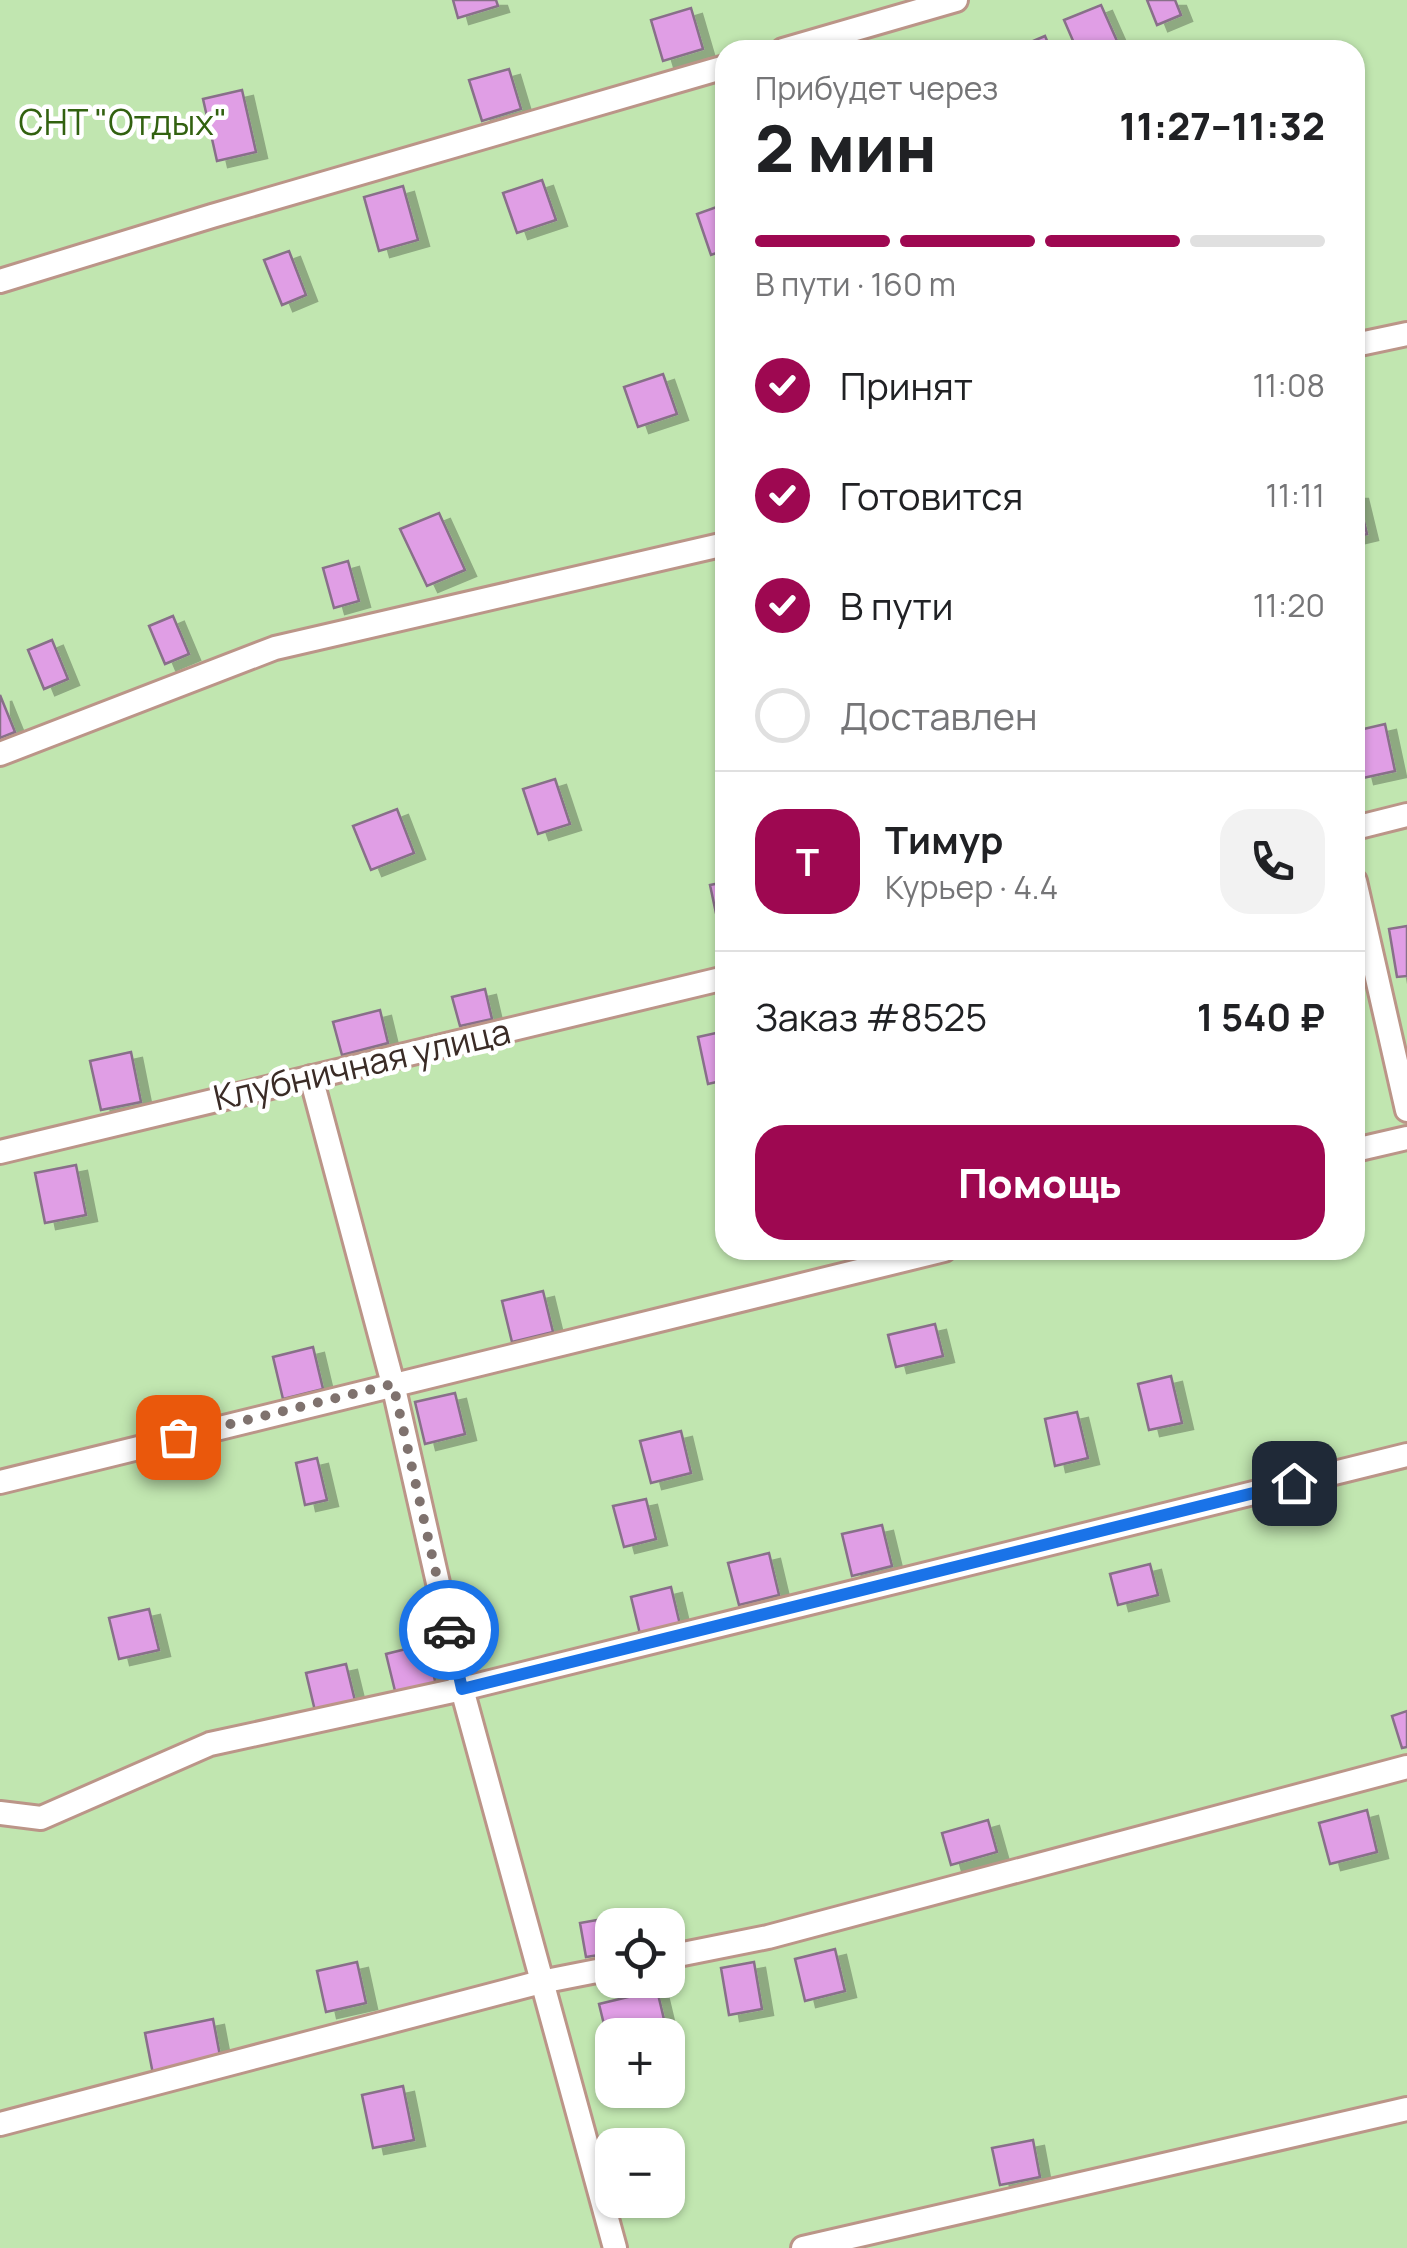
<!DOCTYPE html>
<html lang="ru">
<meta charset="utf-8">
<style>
body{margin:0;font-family:Manrope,sans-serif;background:#f2f2f2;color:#202124;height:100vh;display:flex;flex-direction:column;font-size:38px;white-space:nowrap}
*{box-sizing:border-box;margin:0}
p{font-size:32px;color:#757577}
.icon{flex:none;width:55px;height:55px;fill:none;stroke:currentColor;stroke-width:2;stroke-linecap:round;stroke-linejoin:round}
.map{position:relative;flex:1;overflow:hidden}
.sheet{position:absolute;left:715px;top:40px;width:650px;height:1220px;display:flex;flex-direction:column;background:#fff;border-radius:30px;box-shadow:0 2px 8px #0004}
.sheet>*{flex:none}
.controls{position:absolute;left:595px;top:1908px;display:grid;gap:20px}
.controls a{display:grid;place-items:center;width:90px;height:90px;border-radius:20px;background:#fff;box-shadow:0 2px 8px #0004;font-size:50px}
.pin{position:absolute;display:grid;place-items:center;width:85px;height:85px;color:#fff;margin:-42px;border-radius:20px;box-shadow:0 5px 15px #0006}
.courier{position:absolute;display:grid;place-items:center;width:100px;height:100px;margin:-50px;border:8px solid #1a73e8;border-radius:50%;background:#fff;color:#222;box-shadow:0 2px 12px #0007}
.head em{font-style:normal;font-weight:800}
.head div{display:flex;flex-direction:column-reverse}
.head{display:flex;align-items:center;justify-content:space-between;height:170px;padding:0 40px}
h1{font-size:65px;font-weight:800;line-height:75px}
.bar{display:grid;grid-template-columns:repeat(4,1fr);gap:15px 10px;align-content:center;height:120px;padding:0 40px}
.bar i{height:12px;border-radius:8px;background:#e0e0e0}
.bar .active{background:#9e0851}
.bar p{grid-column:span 4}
.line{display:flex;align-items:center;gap:25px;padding:0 40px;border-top:2px solid #e0e0e0}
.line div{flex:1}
.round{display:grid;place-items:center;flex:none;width:105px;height:105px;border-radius:30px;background:#f2f2f2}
ol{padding:0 40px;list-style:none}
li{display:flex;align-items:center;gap:30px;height:110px}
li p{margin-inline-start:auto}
li .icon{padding:10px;border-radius:50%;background:#9e0851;color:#fff;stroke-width:4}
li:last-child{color:#757577}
li i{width:55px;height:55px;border:5px solid #e0e0e0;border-radius:50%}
.cta{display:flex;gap:20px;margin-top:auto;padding:20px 40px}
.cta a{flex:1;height:115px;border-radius:30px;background:#9e0851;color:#fff;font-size:40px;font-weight:800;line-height:115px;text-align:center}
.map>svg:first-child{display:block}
.green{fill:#c1e6b0;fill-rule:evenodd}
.building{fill:#e09ee5;stroke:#886f89;stroke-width:2.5;filter:url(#shadow)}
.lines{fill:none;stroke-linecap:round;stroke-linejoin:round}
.lane-casing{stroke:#bb9588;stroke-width:28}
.lane{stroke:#fff;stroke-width:22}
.done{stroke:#7f726e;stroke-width:10;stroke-dasharray:0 18}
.route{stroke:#1a73e8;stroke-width:12}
.labels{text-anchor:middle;stroke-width:9;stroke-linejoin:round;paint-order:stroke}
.park-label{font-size:35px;fill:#326110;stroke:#fff}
.street-label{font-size:35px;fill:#3a2b26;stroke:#fff}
</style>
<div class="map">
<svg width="1407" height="2248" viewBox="0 0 1407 2248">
<defs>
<filter id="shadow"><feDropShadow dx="11" dy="6" stdDeviation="0" flood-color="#0004"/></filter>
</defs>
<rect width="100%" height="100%" fill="#fff6f3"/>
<path class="green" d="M0 0H1407V2248H0ZM725 50H1355V1250H725ZM612 1925H668V1980H612ZM612 2035H668V2090H612ZM612 2145H668V2200H612Z"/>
<g class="building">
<polygon points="453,0 496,0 498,6 458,18"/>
<polygon points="1147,0 1175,0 1181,15 1157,25"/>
<polygon points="1101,5 1121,50 1077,50 1064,20"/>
<polygon points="691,8 703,49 663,61 651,20"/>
<polygon points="1045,36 1051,50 1012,50"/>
<polygon points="509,69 521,109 482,121 469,80"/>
<polygon points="242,90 256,152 217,161 203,99"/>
<polygon points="542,180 556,220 517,233 503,193"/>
<polygon points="403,186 418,240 379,251 364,197"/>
<polygon points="725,204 725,250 711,255 697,214"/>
<polygon points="289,251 306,295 282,305 264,260"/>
<polygon points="663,374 677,414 638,427 624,387"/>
<polygon points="1355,493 1357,493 1367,534 1355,537"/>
<polygon points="439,513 465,570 427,586 400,529"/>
<polygon points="348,561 359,601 334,608 323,568"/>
<polygon points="173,616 189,654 165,664 149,626"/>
<polygon points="52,640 68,679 44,689 28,650"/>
<polygon points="0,695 15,732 0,738"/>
<polygon points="1385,724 1395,771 1363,778 1355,745 1355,731"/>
<polygon points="555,779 570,824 538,834 523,789"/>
<polygon points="397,809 414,853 371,870 353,826"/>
<polygon points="725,882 725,930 720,932 710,885"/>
<polygon points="1407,926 1407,976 1397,977 1389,929"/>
<polygon points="485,989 492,1019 460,1026 452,997"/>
<polygon points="380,1010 388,1043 342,1055 333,1022"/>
<polygon points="725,1031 725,1080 708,1084 698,1037"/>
<polygon points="131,1052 141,1102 101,1110 90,1061"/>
<polygon points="76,1165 86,1215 45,1223 35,1173"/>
<polygon points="543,1291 553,1332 512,1342 502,1301"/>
<polygon points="935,1324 943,1356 896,1367 888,1335"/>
<polygon points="313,1347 323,1389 283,1399 273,1357"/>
<polygon points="1171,1376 1182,1423 1149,1430 1138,1384"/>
<polygon points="455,1393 465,1434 425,1444 415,1402"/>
<polygon points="1077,1412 1088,1458 1055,1466 1045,1419"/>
<polygon points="681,1431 691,1473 651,1483 640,1441"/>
<polygon points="317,1458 327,1500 305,1505 296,1463"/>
<polygon points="646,1499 656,1539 624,1547 613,1506"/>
<polygon points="882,1525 892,1566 852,1576 842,1534"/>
<polygon points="769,1553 779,1595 739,1605 728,1563"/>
<polygon points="1150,1564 1158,1595 1118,1605 1110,1574"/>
<polygon points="671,1587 681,1629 641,1638 631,1597"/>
<polygon points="149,1609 159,1650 119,1659 109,1618"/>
<polygon points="426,1644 436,1685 396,1695 386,1654"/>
<polygon points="346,1664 356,1705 316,1715 306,1673"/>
<polygon points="1407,1711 1407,1747 1402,1748 1392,1716"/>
<polygon points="1367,1810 1377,1852 1330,1864 1319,1823"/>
<polygon points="988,1820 997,1852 951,1865 942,1833"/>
<polygon points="614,1917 612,1953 586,1957 580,1923"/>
<polygon points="835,1949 845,1991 805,2001 795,1959"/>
<polygon points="357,1962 366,2003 326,2012 317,1971"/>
<polygon points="754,1962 762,2009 729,2015 721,1968"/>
<polygon points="657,1990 667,2032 653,2035 612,2035 612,2044 609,2045 599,2004"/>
<polygon points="213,2019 221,2061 153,2074 145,2033"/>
<polygon points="403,2086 414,2140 373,2148 362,2095"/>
<polygon points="1033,2140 1040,2177 1000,2185 992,2148"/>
</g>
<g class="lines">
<defs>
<g id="lane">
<polyline points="783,50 956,0"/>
<polyline points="0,281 212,216 725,67"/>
<polyline points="1355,345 1407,334"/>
<polyline points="0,754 275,648 725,544"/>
<polyline points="1355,828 1407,815"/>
<polyline points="1355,881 1407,1110"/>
<polyline points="311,1077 393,1384 462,1689 615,2248"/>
<polyline points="1355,1150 1407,1138"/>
<polyline points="0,1152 725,978"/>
<polyline points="0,1482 944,1250"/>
<polyline points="0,1813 41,1818 210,1744 462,1689 1407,1455"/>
<polyline points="668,1957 768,1937 1407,1767"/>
<polyline points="0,2124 541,1982 612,1968"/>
<polyline points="803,2248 1407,2109"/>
</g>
</defs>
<use href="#lane" class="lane-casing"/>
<use href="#lane" class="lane"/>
</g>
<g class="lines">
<polyline class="done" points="178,1437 393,1384 449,1630"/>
<polyline class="route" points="449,1630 462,1689 1294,1483"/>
</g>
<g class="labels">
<g class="park-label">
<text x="123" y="135">СНТ "Отдых"</text>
</g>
<g class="street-label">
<text transform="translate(362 1065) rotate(-13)" y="12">Клубничная улица</text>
</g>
</g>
</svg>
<div class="controls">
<a><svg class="icon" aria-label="locate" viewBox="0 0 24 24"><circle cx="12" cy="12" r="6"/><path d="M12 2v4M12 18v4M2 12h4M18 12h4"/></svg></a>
<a>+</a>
<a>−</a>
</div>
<div class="pin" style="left:178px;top:1437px;background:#ea580c"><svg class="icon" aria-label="bag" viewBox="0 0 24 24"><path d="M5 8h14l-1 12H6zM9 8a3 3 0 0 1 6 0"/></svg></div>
<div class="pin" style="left:1294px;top:1483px;background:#1f2937"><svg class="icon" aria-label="home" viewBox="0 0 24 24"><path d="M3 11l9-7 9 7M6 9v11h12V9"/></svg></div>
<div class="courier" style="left:449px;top:1630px"><svg class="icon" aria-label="car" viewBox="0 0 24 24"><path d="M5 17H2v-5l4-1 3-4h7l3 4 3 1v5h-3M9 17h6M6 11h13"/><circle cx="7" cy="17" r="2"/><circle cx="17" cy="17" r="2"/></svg></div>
<section class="sheet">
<div class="head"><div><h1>2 мин</h1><p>Прибудет через</p></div><em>11:27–11:32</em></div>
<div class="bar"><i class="active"></i><i class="active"></i><i class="active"></i><i></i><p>В пути · 160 m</p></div>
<ol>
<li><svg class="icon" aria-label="check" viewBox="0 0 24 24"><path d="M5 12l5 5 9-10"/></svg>Принят<p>11:08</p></li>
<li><svg class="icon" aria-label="check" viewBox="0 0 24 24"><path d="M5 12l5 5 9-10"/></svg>Готовится<p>11:11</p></li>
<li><svg class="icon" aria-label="check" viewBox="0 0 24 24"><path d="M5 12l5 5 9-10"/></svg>В пути<p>11:20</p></li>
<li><i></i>Доставлен</li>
</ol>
<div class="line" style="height:180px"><b class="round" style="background:#9e0851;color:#fff">Т</b><div><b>Тимур</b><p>Курьер · 4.4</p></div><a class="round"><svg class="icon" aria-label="phone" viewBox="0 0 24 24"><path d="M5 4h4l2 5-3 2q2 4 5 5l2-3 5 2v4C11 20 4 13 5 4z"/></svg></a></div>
<div class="line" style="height:130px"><div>Заказ #8525</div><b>1 540 ₽</b></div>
<div class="cta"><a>Помощь</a></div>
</section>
</div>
